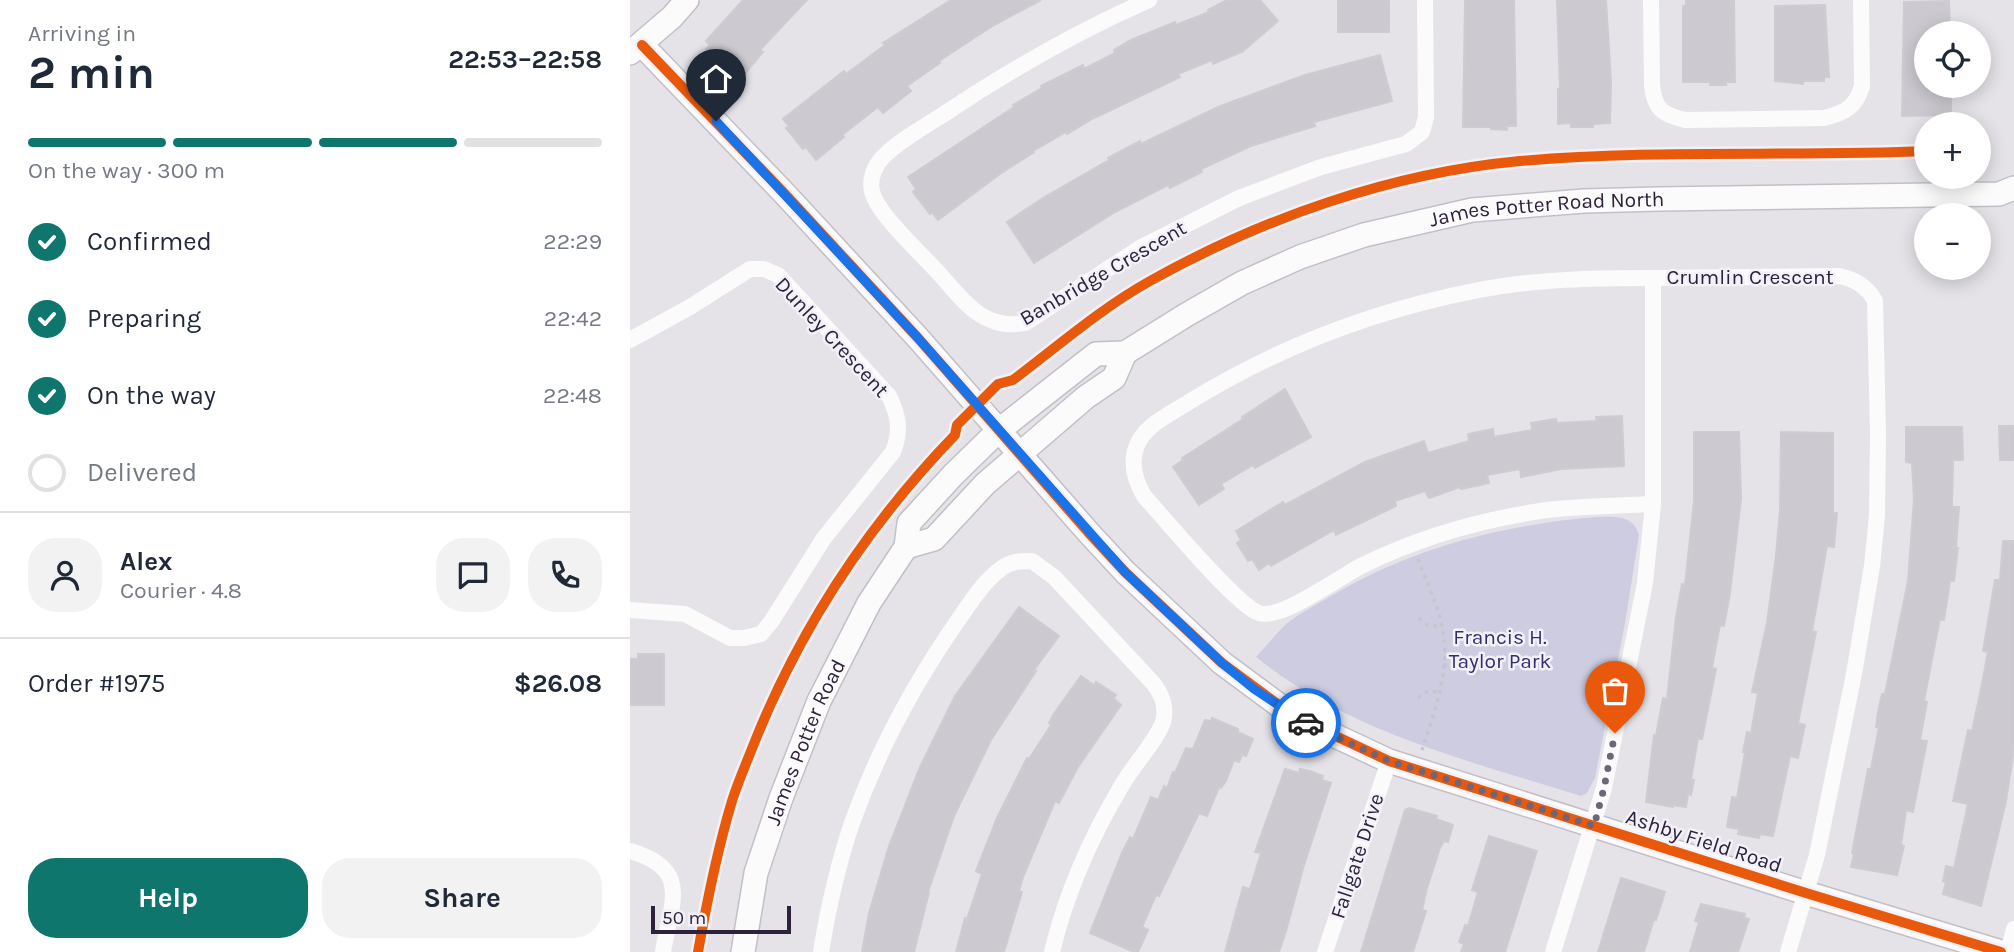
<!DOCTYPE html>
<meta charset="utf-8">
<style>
body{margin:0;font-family:Karla,sans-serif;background:#f2f2f3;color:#1f2937;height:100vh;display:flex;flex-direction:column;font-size:26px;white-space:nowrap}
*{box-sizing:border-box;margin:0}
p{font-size:23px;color:#747a83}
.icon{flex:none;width:38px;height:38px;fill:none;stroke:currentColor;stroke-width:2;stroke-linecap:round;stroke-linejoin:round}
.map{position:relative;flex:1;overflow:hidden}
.panel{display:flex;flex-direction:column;background:#fff;width:630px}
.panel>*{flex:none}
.buttons{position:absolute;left:1284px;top:21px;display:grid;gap:14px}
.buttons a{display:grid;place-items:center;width:77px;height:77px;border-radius:50%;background:#fff;box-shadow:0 4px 18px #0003;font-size:35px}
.scale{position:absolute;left:21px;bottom:18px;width:140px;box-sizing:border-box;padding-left:7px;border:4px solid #2e213b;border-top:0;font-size:19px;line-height:24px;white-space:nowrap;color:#2e213b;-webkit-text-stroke:5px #f2f1f8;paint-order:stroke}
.pin{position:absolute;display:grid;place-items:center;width:60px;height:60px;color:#fff;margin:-72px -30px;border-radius:50% 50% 50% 0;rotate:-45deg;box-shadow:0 0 7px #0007}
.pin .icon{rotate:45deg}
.courier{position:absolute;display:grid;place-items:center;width:70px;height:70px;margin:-35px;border:5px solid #1a73e8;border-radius:50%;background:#fff;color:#222;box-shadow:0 2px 9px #0007}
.summary em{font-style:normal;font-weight:700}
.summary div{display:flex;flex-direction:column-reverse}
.summary{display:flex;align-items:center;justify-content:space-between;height:119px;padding:0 28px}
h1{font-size:46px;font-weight:700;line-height:52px}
.bar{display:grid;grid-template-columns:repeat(4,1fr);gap:10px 7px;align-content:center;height:84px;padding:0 28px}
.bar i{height:9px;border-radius:5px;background:#e0e1e3}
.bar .selected{background:#0f766e}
.bar p{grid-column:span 4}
.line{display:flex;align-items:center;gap:18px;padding:0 28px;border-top:2px solid #e0e1e3}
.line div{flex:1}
.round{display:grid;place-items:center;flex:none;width:74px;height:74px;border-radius:28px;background:#f2f2f3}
ol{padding:0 28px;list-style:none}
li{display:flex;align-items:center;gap:21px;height:77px}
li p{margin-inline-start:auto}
li .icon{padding:7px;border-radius:50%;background:#0f766e;color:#fff;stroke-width:4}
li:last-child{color:#747a83}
li i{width:38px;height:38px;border:4px solid #e0e1e3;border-radius:50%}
.button{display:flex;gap:14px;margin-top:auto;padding:14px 28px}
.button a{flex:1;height:80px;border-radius:28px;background:#0f766e;color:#fff;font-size:28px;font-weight:700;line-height:80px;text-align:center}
.button a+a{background:#f2f2f3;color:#1f2937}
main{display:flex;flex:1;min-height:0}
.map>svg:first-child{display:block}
.green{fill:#cdcce1}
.building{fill:#cccad0;stroke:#ceccd1;stroke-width:2}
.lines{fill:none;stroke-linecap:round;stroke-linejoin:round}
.secondary-casing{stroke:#c3bfc8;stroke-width:26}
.path{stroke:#c7c4cc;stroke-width:3.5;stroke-dasharray:3.5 5;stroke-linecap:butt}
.street{stroke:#fbfbfc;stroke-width:16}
.secondary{stroke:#fbfbfc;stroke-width:23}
.cycleway-casing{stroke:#f2f1f8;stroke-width:15}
.cycleway{stroke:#e8590c;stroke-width:10}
.done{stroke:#6e6578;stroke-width:7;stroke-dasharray:0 12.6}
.route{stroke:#1a73e8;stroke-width:9}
.labels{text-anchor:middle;stroke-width:5;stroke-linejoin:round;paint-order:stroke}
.street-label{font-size:21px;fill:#2e213b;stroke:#f2f1f8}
.park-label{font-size:21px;fill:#362c71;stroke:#f2f1f8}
</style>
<main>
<section class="panel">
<div class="summary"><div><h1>2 min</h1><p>Arriving in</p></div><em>22:53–22:58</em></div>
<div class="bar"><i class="selected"></i><i class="selected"></i><i class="selected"></i><i></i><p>On the way · 300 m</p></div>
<ol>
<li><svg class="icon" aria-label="check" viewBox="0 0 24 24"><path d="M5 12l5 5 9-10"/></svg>Confirmed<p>22:29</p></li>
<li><svg class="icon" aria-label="check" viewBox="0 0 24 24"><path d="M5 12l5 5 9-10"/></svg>Preparing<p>22:42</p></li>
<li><svg class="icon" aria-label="check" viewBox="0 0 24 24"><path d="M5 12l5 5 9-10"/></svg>On the way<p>22:48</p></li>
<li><i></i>Delivered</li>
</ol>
<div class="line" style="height:126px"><a class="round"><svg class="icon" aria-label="person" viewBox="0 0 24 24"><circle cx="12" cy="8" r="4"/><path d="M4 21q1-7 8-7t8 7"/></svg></a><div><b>Alex</b><p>Courier · 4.8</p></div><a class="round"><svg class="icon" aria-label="chat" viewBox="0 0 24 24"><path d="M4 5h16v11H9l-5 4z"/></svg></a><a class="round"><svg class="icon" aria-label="phone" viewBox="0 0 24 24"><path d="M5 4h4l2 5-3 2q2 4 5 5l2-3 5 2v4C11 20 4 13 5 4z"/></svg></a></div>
<div class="line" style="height:91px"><div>Order #1975</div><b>$26.08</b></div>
<div class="button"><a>Help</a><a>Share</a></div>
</section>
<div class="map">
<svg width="1384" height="952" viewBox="0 0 1384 952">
<rect width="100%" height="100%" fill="#e5e3e8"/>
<path class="green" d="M966 517C984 517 1003 514 1009 535L995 623 965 778 957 793 951 796C837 760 720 733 626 657 635 647 645 635 655 625 668 614 686 605 701 596 782 548 872 525 966 517Z"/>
<g class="building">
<polygon points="113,0 177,0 130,50 133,52 114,75 106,67 101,68 76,49 80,45 76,41"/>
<polygon points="321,0 411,0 364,25 309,61 310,63 277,86 281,91 253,113 248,107 212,135 214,137 186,160 176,147 173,149 156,128 159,126 153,119 214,71 216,74 255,45 253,43"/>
<polygon points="597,0 630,0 648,21 612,52 583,64 582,60 548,74 550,77 462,119 437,134 436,132 403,151 404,152 370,174 308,220 302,212 300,214 283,192 286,189 278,177 384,107 383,105 412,88 411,86 453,65 454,69 485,53 484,50 501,40 545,22 546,25 579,12 578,10"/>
<rect x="708" y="0" width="51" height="32"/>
<polygon points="835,0 884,0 886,126 877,126 877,130 861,129 861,127 833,127"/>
<polygon points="927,0 976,0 981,82 980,123 963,124 963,127 941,127 941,123 928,124 928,89 930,89"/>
<polygon points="1056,0 1104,0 1105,82 1096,82 1096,85 1080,85 1080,82 1053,82 1053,6 1056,6"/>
<polygon points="1319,1 1320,33 1297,33 1297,86 1321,86 1321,115 1272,116 1274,2"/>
<polygon points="1195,5 1199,77 1194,77 1194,81 1173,81 1173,84 1145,81 1145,6"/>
<polygon points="750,55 762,101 684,122 685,126 621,146 571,169 572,172 540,188 538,185 485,212 404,263 377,222 413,198 479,160 478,158 510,141 511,144 588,107 675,75"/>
<polygon points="655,389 681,437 625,468 623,465 591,484 594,489 569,505 543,467 553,460 552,458 613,419 612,417"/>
<polygon points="992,416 994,466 931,469 891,477 890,469 857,475 859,483 831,489 830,487 799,498 795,491 765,501 766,506 706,535 704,530 641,566 639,563 629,570 622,559 618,561 607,543 611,540 606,531 653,502 655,505 735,462 794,441 798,453 839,441 838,434 863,429 864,437 902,430 901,423 926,419 927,423 967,421 966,417"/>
<polygon points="1369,426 1384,426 1384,460 1370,460"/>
<polygon points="1276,427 1332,427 1333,460 1323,460 1322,507 1329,507 1326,548 1328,548 1324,581 1320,581 1314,620 1310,619 1302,659 1294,701 1297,702 1290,740 1297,741 1283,812 1276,810 1271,845 1274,846 1267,875 1221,867 1224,854 1222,853 1238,769 1241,769 1249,727 1246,727 1248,712 1252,694 1255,694 1278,581 1284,499 1282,463 1276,462"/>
<polygon points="1064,432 1109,432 1111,499 1100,593 1094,626 1090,625 1085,651 1082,668 1086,669 1072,739 1068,738 1061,779 1064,780 1061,795 1058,794 1056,807 1043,805 1043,807 1016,802 1024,735 1026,736 1033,698 1037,699 1046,617 1052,584 1055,585 1064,501"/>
<polygon points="1151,432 1203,433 1203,513 1207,513 1204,547 1197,546 1182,631 1186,632 1168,723 1175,725 1168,758 1160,756 1143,836 1130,834 1129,838 1108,834 1109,829 1097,827 1102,797 1107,798 1115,752 1113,752 1117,732 1121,733 1128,693 1122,692 1137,623 1146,555 1150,510"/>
<polygon points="1373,541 1384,541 1384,749 1376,801 1351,906 1313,894 1316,882 1313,881 1316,866 1324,868 1338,804 1323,801 1338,730 1342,731 1350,694 1358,652 1353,651 1365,580 1370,580"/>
<polygon points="389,607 429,636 404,670 406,671 361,740 324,816 298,892 299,892 284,952 232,952 239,913 259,846 290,767 325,696"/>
<polygon points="8,654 34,654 34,705 0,705 0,659 8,659"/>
<circle cx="844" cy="667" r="9"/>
<polygon points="451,676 464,685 466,682 486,695 483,698 491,705 448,767 429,803 425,801 393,877 389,891 392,892 374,952 326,952 335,918 337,919 352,874 346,871 367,818 397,758 399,759 421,725 419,723 423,715"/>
<polygon points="582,718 608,729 608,732 623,739 616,756 612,755 609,762 604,760 596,781 591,788 589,787 577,816 569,813 529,896 526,895 512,927 518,930 508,952 504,952 460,933 492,853 500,837 503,839 521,797 528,800 534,786 537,788 543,772 545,773 556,748 563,749 575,720 581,721"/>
<polygon points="655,769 669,773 670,769 680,771 693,776 692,780 701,783 674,865 656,931 649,952 595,952 613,887 620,889 631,853 625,852"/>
<polygon points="779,808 807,816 806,819 823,825 818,842 814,841 810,848 797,888 792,910 796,911 783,952 731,952 775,810"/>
<polygon points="859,836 907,851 875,952 831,952 834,944 829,942 835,925 838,926 848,892 842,890"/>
<polygon points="991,878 1035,892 1026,920 1024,919 1014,952 968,952"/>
<polygon points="1071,904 1115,914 1114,918 1119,919 1108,952 1060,952 1069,922 1065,921"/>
</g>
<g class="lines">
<defs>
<g id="secondary">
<polyline points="12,45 154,193 288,338 458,532 495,572 592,663 665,717 759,761 1176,893 1371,952"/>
<polyline points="0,53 42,17 57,0"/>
<path id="s1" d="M495 353 556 315 612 283 670 257 734 235 842 210 954 201 1029 199 1369 194 1384 188"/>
<polyline points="276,547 304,539 355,484 456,397 484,378 495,353"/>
<path id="s2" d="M113 952 126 873 151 798 189 701 239 603 276 547 279 523 323 475 368 431 466 354 495 353"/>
</g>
</defs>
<use href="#secondary" class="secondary-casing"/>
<g class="path">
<path d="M788 559C796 581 807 603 812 626 821 669 805 710 792 750"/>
<polyline points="789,618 797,625 812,627"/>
<polyline points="813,665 832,665"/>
<polyline points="788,698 798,691 810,692"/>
</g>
<g class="street">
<path d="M519 0C446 32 380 70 314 114 294 127 270 140 253 157 245 165 239 179 242 191 246 212 289 252 305 269 332 298 351 331 395 323L510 248 609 198 691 167 776 144 792 132 796 117 795 0"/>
<path d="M1021 0 1022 85C1024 109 1033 115 1055 120L1194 118C1215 113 1226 107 1232 86L1231 0"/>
<path d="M1023 278C965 278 906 279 849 290 745 310 648 347 559 402 542 413 519 423 509 441 499 460 504 479 514 496 534 518 607 606 629 613 650 621 711 576 733 565 790 537 854 519 917 510 952 506 987 506 1023 504"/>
<path d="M0 340 60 307 120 269H134L148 275 259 396C269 416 271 431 263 452L194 538 141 622 131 634 114 638H100L55 614 0 610"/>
<path d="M0 851C62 869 41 902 33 952"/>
<path d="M191 952C198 909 208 864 222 823 248 750 286 680 331 616 342 600 355 580 372 568 381 561 391 561 402 561L424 577 523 683C532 694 537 708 533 722 527 740 502 767 492 785 461 837 436 893 422 952"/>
<polyline points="695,952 759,761"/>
<path d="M923 952 974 788 1015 583 1023 504V278L1209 276C1225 279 1237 286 1245 301L1248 434 1247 516 1242 566 1224 674 1187 855 1158 952"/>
<polyline points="1378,952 1384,929"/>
</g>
<use href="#secondary" class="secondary"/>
<defs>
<g id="cycleway">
<polyline points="12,45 154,193 288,338 458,532 495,572 592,663 665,717 759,761 1176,893 1371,952"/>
<path d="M68 952C77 901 87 851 102 801 108 782 116 764 123 746 169 630 238 525 325 435L327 425 368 384 383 380C428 346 470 309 520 281 633 218 761 173 890 161 1025 149 1161 157 1297 151"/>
</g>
</defs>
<use href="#cycleway" class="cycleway-casing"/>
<use href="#cycleway" class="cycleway"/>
</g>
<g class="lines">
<polyline class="done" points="676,723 759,761 964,826 974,788 985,733"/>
<polyline class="route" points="86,121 288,338 495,572 592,663 624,689 676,723"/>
</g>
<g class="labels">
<g class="street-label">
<text dy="7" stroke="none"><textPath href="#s1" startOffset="453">James Potter Road North</textPath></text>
<text transform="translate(473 273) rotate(-30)" y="7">Banbridge Crescent</text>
<text x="1120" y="284">Crumlin Crescent</text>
<text transform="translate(202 337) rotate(47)" y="7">Dunley Crescent</text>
<text dy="7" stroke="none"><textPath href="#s2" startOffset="220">James Potter Road</textPath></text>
<text transform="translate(1074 841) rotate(18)" y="7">Ashby Field Road</text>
<text transform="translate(727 856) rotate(-72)" y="7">Fallgate Drive</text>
</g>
<g class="park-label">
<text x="870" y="644">Francis H.<tspan x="870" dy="24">Taylor Park</tspan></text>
</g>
</g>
</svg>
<div class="buttons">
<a><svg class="icon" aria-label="locate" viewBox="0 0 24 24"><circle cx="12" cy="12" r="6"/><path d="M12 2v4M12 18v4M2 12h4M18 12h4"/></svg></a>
<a>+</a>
<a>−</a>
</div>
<div class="scale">50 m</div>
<div class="pin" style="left:985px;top:733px;background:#ea580c"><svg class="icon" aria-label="bag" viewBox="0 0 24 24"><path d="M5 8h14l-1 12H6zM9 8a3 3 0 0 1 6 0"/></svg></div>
<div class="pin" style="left:86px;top:121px;background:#1f2937"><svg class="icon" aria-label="home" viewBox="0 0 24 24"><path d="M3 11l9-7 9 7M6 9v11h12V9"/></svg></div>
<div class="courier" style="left:676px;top:723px"><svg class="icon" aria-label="car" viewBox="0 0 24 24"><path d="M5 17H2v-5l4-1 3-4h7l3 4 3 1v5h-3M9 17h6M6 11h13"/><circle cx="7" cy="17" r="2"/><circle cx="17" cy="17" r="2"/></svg></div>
</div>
</main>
